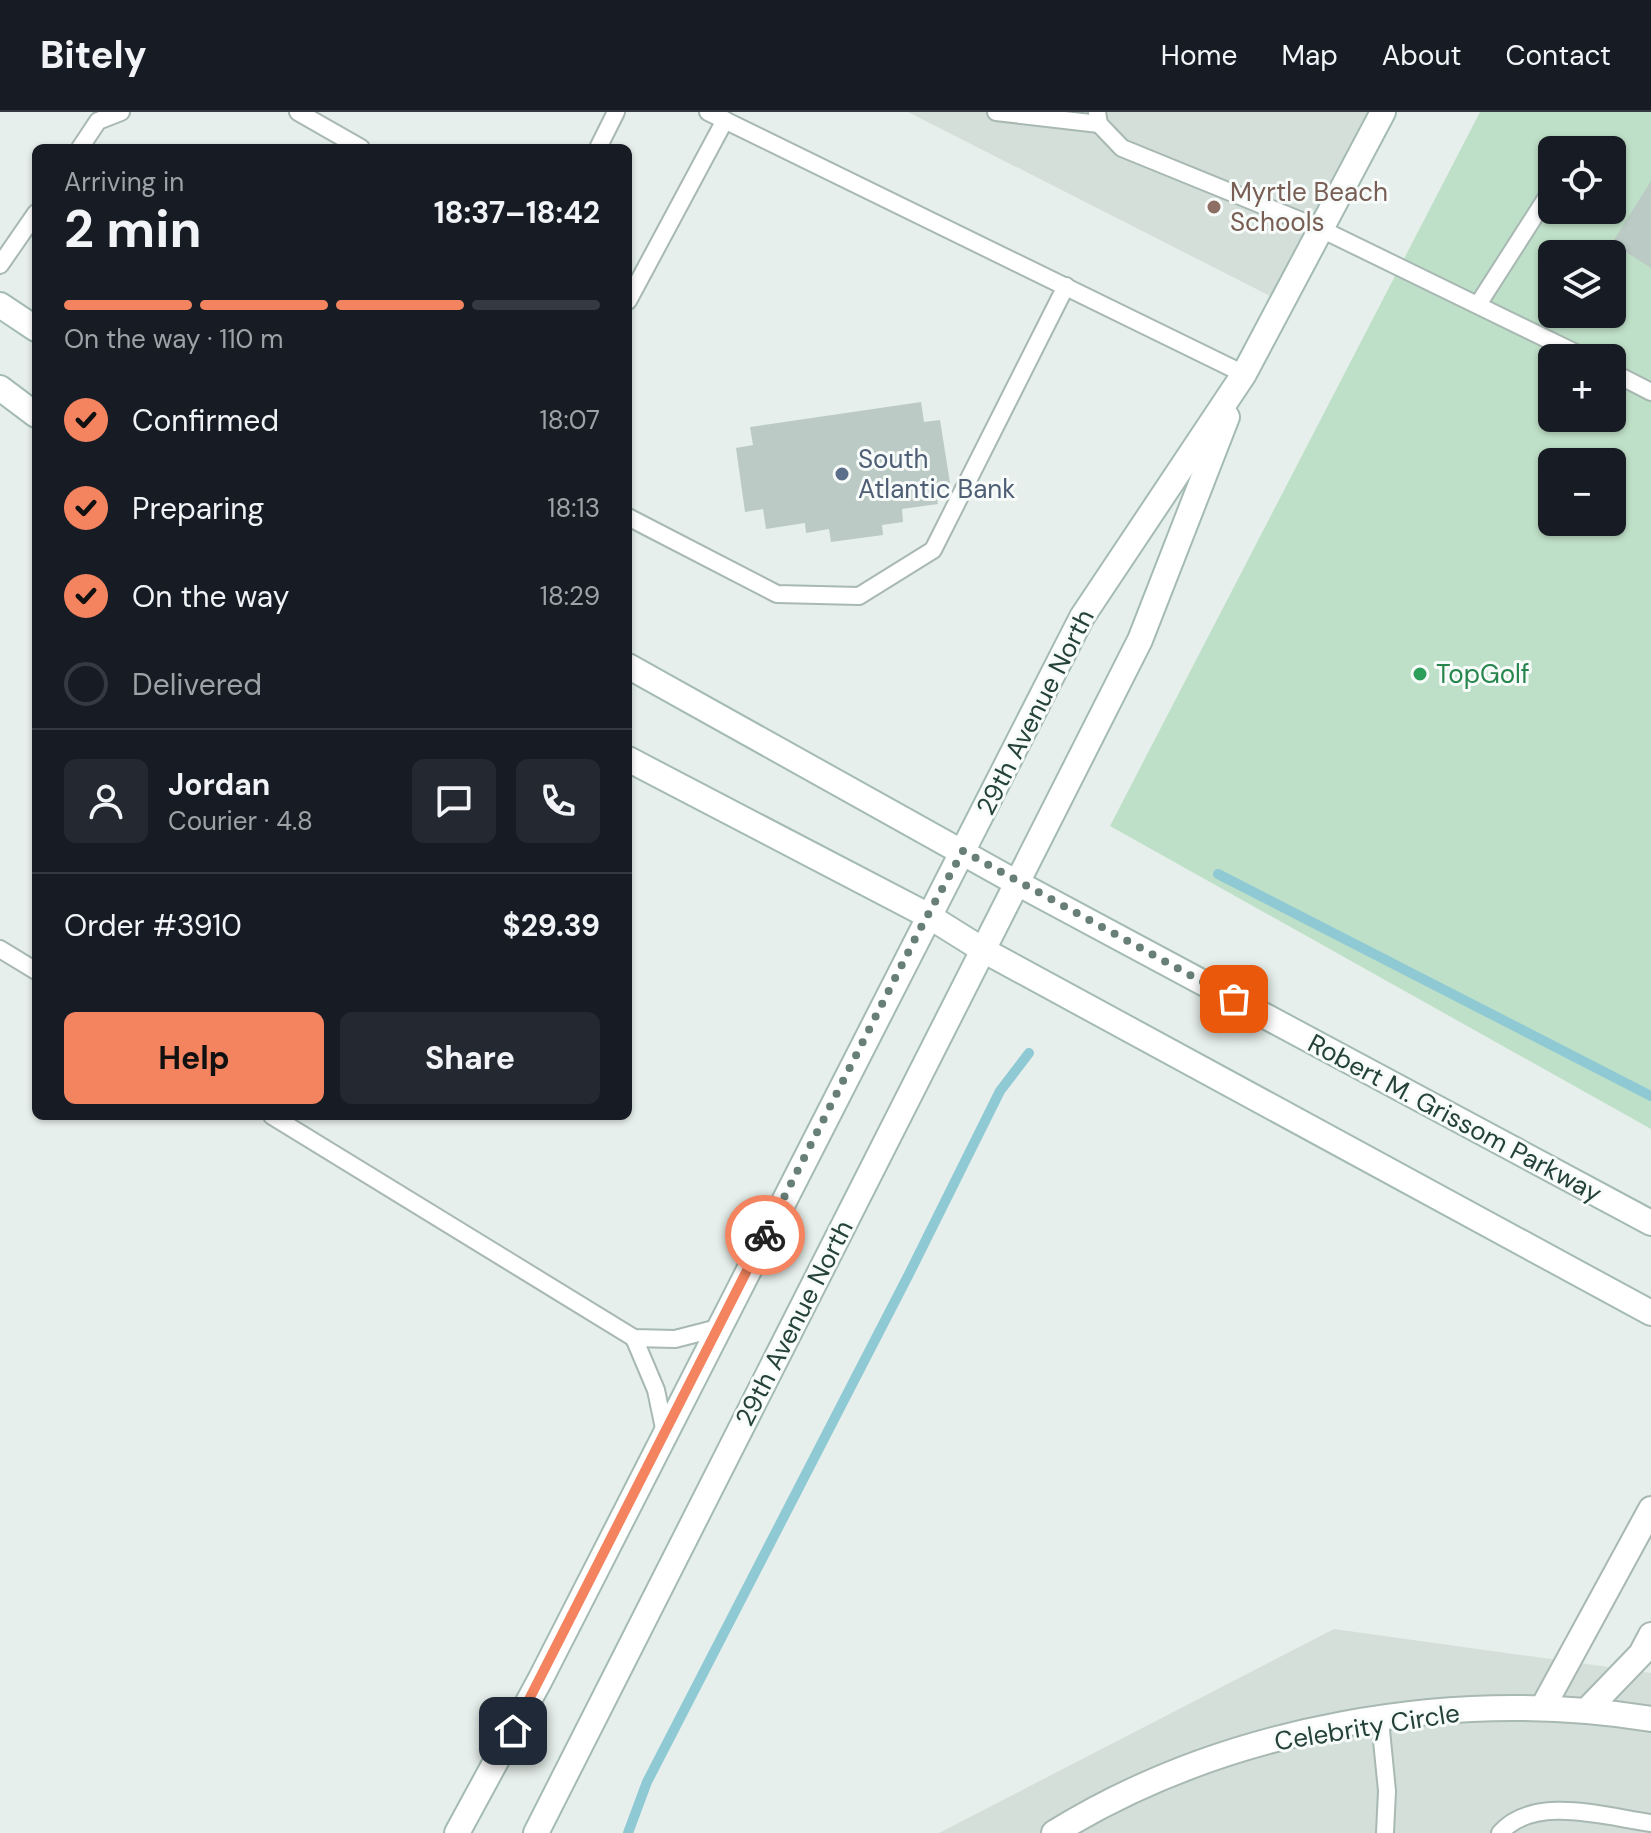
<!DOCTYPE html>
<meta charset="utf-8">
<style>
body{margin:0;font-family:"DM Sans",sans-serif;background:#242831;color:#f1f3f6;height:100vh;display:flex;flex-direction:column;font-size:30px;white-space:nowrap}
*{box-sizing:border-box;margin:0}
p{font-size:26px;color:#9ea1a6}
.icon{flex:none;width:44px;height:44px;fill:none;stroke:currentColor;stroke-width:2;stroke-linecap:round;stroke-linejoin:round}
.map{position:relative;flex:1;overflow:hidden}
.sheet{position:absolute;left:32px;top:32px;width:600px;height:976px;display:flex;flex-direction:column;background:#171b24;border-radius:12px;box-shadow:0 2px 6px #0004}
.sheet>*{flex:none}
.fabs{position:absolute;left:1538px;top:24px;display:grid;gap:16px}
.fabs a{display:grid;place-items:center;width:88px;height:88px;border-radius:12px;background:#171b24;box-shadow:0 2px 6px #0004;font-size:40px}
.pin{position:absolute;display:grid;place-items:center;width:68px;height:68px;color:#fff;margin:-34px;border-radius:16px;box-shadow:0 4px 12px #0006}
.courier{position:absolute;display:grid;place-items:center;width:80px;height:80px;margin:-40px;border:6px solid #f4845f;border-radius:50%;background:#fff;color:#222;box-shadow:0 2px 10px #0007}
.overview em{font-style:normal;font-weight:700}
.overview div{display:flex;flex-direction:column-reverse}
.overview{display:flex;align-items:center;justify-content:space-between;height:136px;padding:0 32px}
h1{font-size:52px;font-weight:700;line-height:60px}
.bar{display:grid;grid-template-columns:repeat(4,1fr);gap:12px 8px;align-content:center;height:96px;padding:0 32px}
.bar i{height:10px;border-radius:6px;background:#363941}
.bar .selected{background:#f4845f}
.bar p{grid-column:span 4}
.line{display:flex;align-items:center;gap:20px;padding:0 32px;border-top:2px solid #363941}
.line div{flex:1}
.round{display:grid;place-items:center;flex:none;width:84px;height:84px;border-radius:12px;background:#242831}
ol{padding:0 32px;list-style:none}
li{display:flex;align-items:center;gap:24px;height:88px}
li p{margin-inline-start:auto}
li .icon{padding:8px;border-radius:50%;background:#f4845f;color:#111;stroke-width:4}
li:last-child{color:#9ea1a6}
li i{width:44px;height:44px;border:4px solid #363941;border-radius:50%}
.button{display:flex;gap:16px;margin-top:auto;padding:16px 32px}
.button a{flex:1;height:92px;border-radius:12px;background:#f4845f;color:#111;font-size:32px;font-weight:700;line-height:92px;text-align:center}
.button a+a{background:#242831;color:#f1f3f6}
header{display:flex;align-items:center;gap:48px;box-sizing:border-box;height:112px;padding:0 40px;background:#171b24;border-bottom:2px solid #363941}
header strong{font-size:38px}
nav{display:flex;gap:44px;margin-inline-start:auto;font-size:28px}
.map>svg:first-child{display:block}
.built{fill:#d4dfda}
.green{fill:#bfe0c8;fill-rule:evenodd}
.lines{fill:none;stroke-linecap:round;stroke-linejoin:round}
.stream{stroke:#8ec9d4;stroke-width:10}
.building{fill:#bbcac4}
.service-casing{stroke:#a8b8b2;stroke-width:20}
.minor-casing{stroke:#a8b8b2;stroke-width:28}
.secondary-casing{stroke:#a4bbb3;stroke-width:28}
.service{stroke:#fff;stroke-width:16}
.minor{stroke:#fff;stroke-width:24}
.secondary{stroke:#fff;stroke-width:24}
.done{stroke:#687f78;stroke-width:8;stroke-dasharray:0 14.4}
.route{stroke:#f4845f;stroke-width:10}
.education-dot{fill:#8d6e63;stroke:#f7fbf9;stroke-width:3}
.service-dot{fill:#5c6f8a;stroke:#f7fbf9;stroke-width:3}
.leisure-dot{fill:#2e9e5b;stroke:#f7fbf9;stroke-width:3}
.labels{text-anchor:middle;stroke-width:6;stroke-linejoin:round;paint-order:stroke}
.education-label{font-size:26px;fill:#785e54;stroke:#f7fbf9;text-anchor:start}
.service-label{font-size:26px;fill:#4e5e75;stroke:#f7fbf9;text-anchor:start}
.leisure-label{font-size:26px;fill:#27864d;stroke:#f7fbf9;text-anchor:start}
.street-label{font-size:26px;fill:#24423a;stroke:#f7fbf9}
</style>
<header>
<strong>Bitely</strong>
<nav><a>Home</a><a>Map</a><a>About</a><a>Contact</a></nav>
</header>
<div class="map">
<svg width="1651" height="1721" viewBox="0 0 1651 1721">
<rect width="100%" height="100%" fill="#e6efeb"/>
<g class="built">
<polygon points="908,0 1383,0 1282,190"/>
<polygon points="1334,1517 1651,1561 1651,1721 939,1721"/>
</g>
<path class="green" d="M1480 0H1651V1017L1110 714ZM1552 38H1612V98H1552ZM1552 142H1612V202H1552ZM1552 246H1612V306H1552ZM1552 350H1612V410H1552Z"/>
<g class="lines">
<g class="stream">
<polyline points="1218,762 1651,984"/>
<polyline points="628,1721 647,1670 909,1162 1000,979 1029,941"/>
</g>
</g>
<g class="building">
<polygon points="1651,69 1651,156 1612,131"/>
<polygon points="921,290 924,310 940,308 950,371 934,373 938,392 902,397 903,410 882,413 883,423 831,430 829,417 806,421 805,411 766,417 763,397 745,400 736,336 753,333 750,315"/>
</g>
<g class="lines">
<defs>
<g id="service">
<polyline points="298,0 361,36"/>
<polyline points="708,0 1244,262"/>
<polyline points="996,0 1099,12"/>
<polyline points="1097,0 1099,12 1122,36 1321,117 1586,246"/>
<polyline points="80,36 98,9 121,0"/>
<polyline points="598,36 616,0"/>
<polyline points="0,153 36,101"/>
<polyline points="628,189 725,8"/>
<polyline points="1479,191 1552,77"/>
<polyline points="1612,260 1651,280"/>
<polyline points="628,405 777,482 859,484 933,438 1066,174"/>
<polyline points="0,837 36,859"/>
<polyline points="272,1004 634,1226 675,1227 718,1216"/>
<polyline points="634,1226 656,1278 665,1321"/>
<polyline points="1380,1608 1387,1679 1385,1721"/>
<path d="M1500 1721C1534 1682 1606 1705 1651 1711"/>
</g>
<g id="minor">
<polyline points="1543,1595 1651,1397"/>
<polyline points="1588,1597 1641,1542 1651,1523"/>
<path d="M1054 1721C1225 1615 1453 1575 1651 1607"/>
</g>
<g id="secondary">
<polyline points="0,193 36,217"/>
<polyline points="0,276 36,303"/>
<polyline points="628,554 1017,771 1651,1111"/>
<polyline points="628,647 927,803 983,838 1651,1201"/>
<polyline points="457,1721 540,1568 1082,505 1244,262 1383,0"/>
<polyline points="536,1721 1140,528 1227,305"/>
</g>
</defs>
<use href="#service" class="service-casing"/>
<use href="#minor" class="minor-casing"/>
<use href="#secondary" class="secondary-casing"/>
<use href="#service" class="service"/>
<use href="#minor" class="minor"/>
<use href="#secondary" class="secondary"/>
</g>
<g class="lines">
<polyline class="done" points="765,1123 919,819 963,739 1234,887"/>
<polyline class="route" points="513,1619 765,1123"/>
</g>
<circle class="education-dot" cx="1214" cy="95" r="8"/>
<circle class="service-dot" cx="842" cy="362" r="8"/>
<circle class="leisure-dot" cx="1420" cy="562" r="8"/>
<g class="labels">
<g class="education-label">
<text x="1230" y="89">Myrtle Beach<tspan x="1230" dy="30">Schools</tspan></text>
</g>
<g class="service-label">
<text x="858" y="356">South<tspan x="858" dy="30">Atlantic Bank</tspan></text>
</g>
<g class="leisure-label">
<text x="1436" y="571">TopGolf</text>
</g>
<g class="street-label">
<text transform="translate(1035 600) rotate(-63)" y="9">29th Avenue North</text>
<text transform="translate(1455 1006) rotate(28)" y="9">Robert M. Grissom Parkway</text>
<text transform="translate(794 1211) rotate(-63)" y="9">29th Avenue North</text>
<text transform="translate(1367 1615) rotate(-9)" y="9">Celebrity Circle</text>
</g>
</g>
</svg>
<div class="fabs">
<a><svg class="icon" aria-label="locate" viewBox="0 0 24 24"><circle cx="12" cy="12" r="6"/><path d="M12 2v4M12 18v4M2 12h4M18 12h4"/></svg></a>
<a><svg class="icon" aria-label="layers" viewBox="0 0 24 24"><path d="M12 4l9 5-9 5-9-5zM3 14l9 5 9-5"/></svg></a>
<a>+</a>
<a>−</a>
</div>
<div class="pin" style="left:1234px;top:887px;background:#ea580c"><svg class="icon" aria-label="bag" viewBox="0 0 24 24"><path d="M5 8h14l-1 12H6zM9 8a3 3 0 0 1 6 0"/></svg></div>
<div class="pin" style="left:513px;top:1619px;background:#1f2937"><svg class="icon" aria-label="home" viewBox="0 0 24 24"><path d="M3 11l9-7 9 7M6 9v11h12V9"/></svg></div>
<div class="courier" style="left:765px;top:1123px"><svg class="icon" aria-label="bike" viewBox="0 0 24 24"><circle cx="6" cy="16" r="4"/><circle cx="18" cy="16" r="4"/><path d="M6 16l4-8h5l3 8M10 8l3 8H6M13 5h3"/></svg></div>
<section class="sheet">
<div class="overview"><div><h1>2 min</h1><p>Arriving in</p></div><em>18:37–18:42</em></div>
<div class="bar"><i class="selected"></i><i class="selected"></i><i class="selected"></i><i></i><p>On the way · 110 m</p></div>
<ol>
<li><svg class="icon" aria-label="check" viewBox="0 0 24 24"><path d="M5 12l5 5 9-10"/></svg>Confirmed<p>18:07</p></li>
<li><svg class="icon" aria-label="check" viewBox="0 0 24 24"><path d="M5 12l5 5 9-10"/></svg>Preparing<p>18:13</p></li>
<li><svg class="icon" aria-label="check" viewBox="0 0 24 24"><path d="M5 12l5 5 9-10"/></svg>On the way<p>18:29</p></li>
<li><i></i>Delivered</li>
</ol>
<div class="line" style="height:144px"><a class="round"><svg class="icon" aria-label="person" viewBox="0 0 24 24"><circle cx="12" cy="8" r="4"/><path d="M4 21q1-7 8-7t8 7"/></svg></a><div><b>Jordan</b><p>Courier · 4.8</p></div><a class="round"><svg class="icon" aria-label="chat" viewBox="0 0 24 24"><path d="M4 5h16v11H9l-5 4z"/></svg></a><a class="round"><svg class="icon" aria-label="phone" viewBox="0 0 24 24"><path d="M5 4h4l2 5-3 2q2 4 5 5l2-3 5 2v4C11 20 4 13 5 4z"/></svg></a></div>
<div class="line" style="height:104px"><div>Order #3910</div><b>$29.39</b></div>
<div class="button"><a>Help</a><a>Share</a></div>
</section>
</div>
